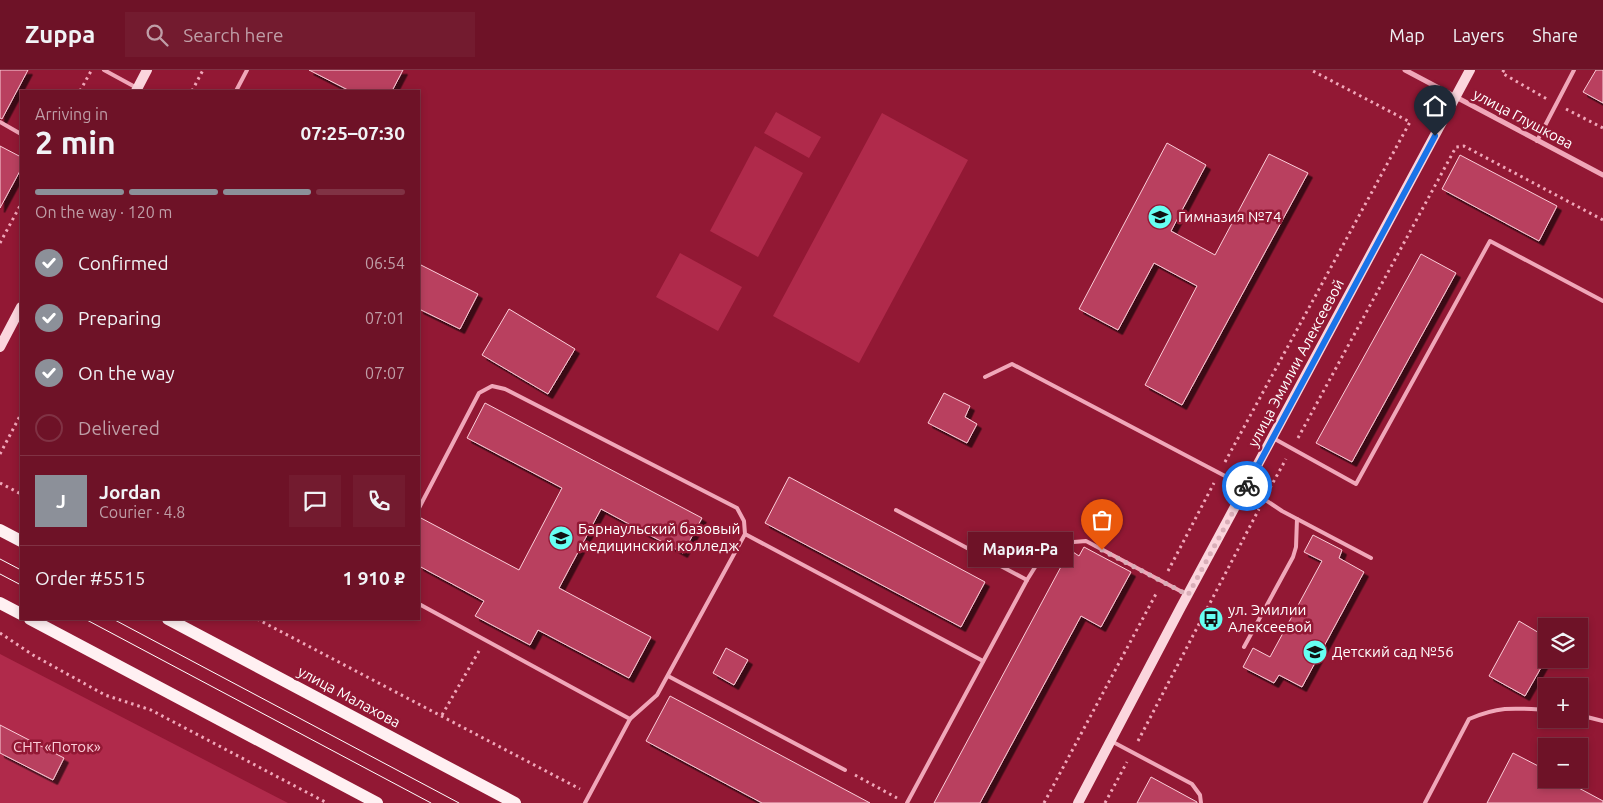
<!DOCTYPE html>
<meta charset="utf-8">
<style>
body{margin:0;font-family:Ubuntu,sans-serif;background:#731b2f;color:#f1f3f6;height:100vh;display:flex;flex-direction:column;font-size:19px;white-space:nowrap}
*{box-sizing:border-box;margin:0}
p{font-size:16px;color:#bf9ea7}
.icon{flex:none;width:28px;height:28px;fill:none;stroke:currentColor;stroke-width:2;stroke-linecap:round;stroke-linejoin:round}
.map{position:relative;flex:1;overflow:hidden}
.sheet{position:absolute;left:20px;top:20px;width:400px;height:530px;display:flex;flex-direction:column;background:#6e1227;border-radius:0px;box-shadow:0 2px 8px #0003,0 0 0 1px #803244}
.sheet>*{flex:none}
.controls{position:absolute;left:1538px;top:548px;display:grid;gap:10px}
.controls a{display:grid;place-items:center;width:50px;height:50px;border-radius:0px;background:#6e1227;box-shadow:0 2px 8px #0003,0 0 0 1px #803244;font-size:25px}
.pin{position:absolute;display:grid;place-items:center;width:42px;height:42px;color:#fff;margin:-51px -21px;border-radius:50% 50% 50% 0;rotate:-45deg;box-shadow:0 0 5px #0007}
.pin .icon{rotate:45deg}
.courier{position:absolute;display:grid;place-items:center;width:50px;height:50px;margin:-25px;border:4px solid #1a73e8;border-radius:50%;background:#fff;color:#222;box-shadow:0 1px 6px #0007}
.bubble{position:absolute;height:35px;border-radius:0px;background:#6e1227;box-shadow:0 2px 8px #0003,0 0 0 1px #803244;font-size:16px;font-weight:700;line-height:35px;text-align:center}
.summary em{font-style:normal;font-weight:700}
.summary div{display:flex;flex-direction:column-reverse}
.summary{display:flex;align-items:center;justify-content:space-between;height:85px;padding:0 15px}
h1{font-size:32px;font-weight:700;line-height:38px}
.bar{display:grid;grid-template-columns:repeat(4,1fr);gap:8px 5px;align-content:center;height:60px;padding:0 15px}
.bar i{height:6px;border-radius:4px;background:#803244}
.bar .on{background:#8c9099}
.bar p{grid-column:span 4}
.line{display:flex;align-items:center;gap:12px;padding:0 15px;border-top:1px solid #803244}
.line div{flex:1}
.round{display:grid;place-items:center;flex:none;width:52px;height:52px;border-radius:0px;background:#731b2f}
ol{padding:0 15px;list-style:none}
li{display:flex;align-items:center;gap:15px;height:55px}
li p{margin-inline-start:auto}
li .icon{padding:5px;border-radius:50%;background:#8c9099;color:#fff;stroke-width:4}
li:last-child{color:#bf9ea7}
li i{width:28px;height:28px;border:2px solid #803244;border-radius:50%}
header{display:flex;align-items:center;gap:30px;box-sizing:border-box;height:70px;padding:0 25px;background:#6e1227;border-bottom:1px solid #803244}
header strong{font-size:24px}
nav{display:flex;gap:28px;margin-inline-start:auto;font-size:18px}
.search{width:350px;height:45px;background:#731b2f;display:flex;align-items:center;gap:12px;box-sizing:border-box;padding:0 18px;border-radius:0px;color:#bf9ea7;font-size:19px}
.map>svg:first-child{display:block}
.green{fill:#b02a4b}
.building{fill:#b9405e;stroke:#fbcdd9;filter:url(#shadow)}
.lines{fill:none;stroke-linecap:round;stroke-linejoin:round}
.path{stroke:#f0a7b9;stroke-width:3;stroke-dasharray:2.5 4;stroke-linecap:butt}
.lane{stroke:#f0a7b9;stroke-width:4}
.street{stroke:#f0a7b9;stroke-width:5}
.secondary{stroke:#fbd5dd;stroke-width:10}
.primary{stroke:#fff0f2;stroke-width:12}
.tram{stroke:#fff;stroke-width:1}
.done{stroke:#d9aeb8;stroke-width:5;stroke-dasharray:0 9}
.route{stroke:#1a73e8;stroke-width:6}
.labels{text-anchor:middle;stroke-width:5;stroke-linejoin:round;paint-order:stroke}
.street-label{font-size:15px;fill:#fff;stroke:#921834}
.poi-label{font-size:15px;fill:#fff;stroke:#921834;text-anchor:start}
.park-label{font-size:15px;fill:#fbcdd9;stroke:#921834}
</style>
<header>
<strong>Zuppa</strong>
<div class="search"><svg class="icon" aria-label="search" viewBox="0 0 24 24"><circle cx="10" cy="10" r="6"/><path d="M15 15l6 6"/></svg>Search here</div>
<nav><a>Map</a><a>Layers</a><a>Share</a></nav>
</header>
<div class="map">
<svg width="1603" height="733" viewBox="0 0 1603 733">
<defs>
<filter id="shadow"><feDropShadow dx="4.5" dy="4.5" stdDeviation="0" flood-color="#0009"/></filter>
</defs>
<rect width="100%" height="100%" fill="#921834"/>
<g class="green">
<polygon points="776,42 821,67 809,88 764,63"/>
<polygon points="882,43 968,90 859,293 773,246"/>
<polygon points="755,76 803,103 758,187 710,161"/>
<polygon points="680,183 742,217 718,261 656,227"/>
<polygon points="0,584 288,733 0,733"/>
</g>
<g class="building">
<polygon points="0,0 28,0 2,49 0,48"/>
<polygon points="309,0 403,0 392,21 350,21"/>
<polygon points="1596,0 1603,0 1603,33 1583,22"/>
<polygon points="1167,73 1206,95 1171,161 1215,185 1269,84 1308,103 1182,335 1145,315 1197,216 1154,193 1118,260 1079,239"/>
<polygon points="0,76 21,87 21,99 0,138"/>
<polygon points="1460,85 1557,136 1539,171 1442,119"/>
<polygon points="1421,184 1456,203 1352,392 1316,373"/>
<polygon points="419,194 478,224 460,259 419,239"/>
<polygon points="509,239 575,279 548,324 482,285"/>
<polygon points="944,323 970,336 965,347 977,354 967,373 928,353"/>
<polygon points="485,333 702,448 683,483 601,439 559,518 651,567 629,608 538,560 530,575 475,546 484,531 419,496 419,447 519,500 562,418 467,368"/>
<polygon points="789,407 985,512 961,557 765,453"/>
<polygon points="1313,465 1342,480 1339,488 1364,502 1302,617 1279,605 1274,613 1243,597 1253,578 1270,587 1322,491 1304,482"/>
<polygon points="1084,477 1131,502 1101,557 1081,546 980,733 934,733 1070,480 1079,486"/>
<polygon points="1519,551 1546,567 1546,589 1525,626 1489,606"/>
<polygon points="726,578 748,590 734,615 713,603"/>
<polygon points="670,626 870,733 762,733 646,671"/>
<polygon points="0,655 64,688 53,710 0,683"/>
<polygon points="1513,683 1546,700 1546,709 1562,709 1603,731 1603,733 1487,733"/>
<polygon points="1151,707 1197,732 1197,733 1137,733"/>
</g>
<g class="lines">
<g class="path">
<polyline points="1504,0 1502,3 1547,29"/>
<polyline points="80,21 91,1"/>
<polyline points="192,21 203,0"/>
<polyline points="1566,39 1603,58"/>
<polyline points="0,173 21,134"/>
<polyline points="1298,368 1456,77 1464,76 1603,150"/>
<polyline points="0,384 21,344"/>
<polyline points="1225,392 1410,52 1311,0"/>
<polyline points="0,413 21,424"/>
<polyline points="1270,418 1286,389"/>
<polyline points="1168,501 1214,413"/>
<polyline points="257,549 580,719"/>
<polyline points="0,563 33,585 105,625 151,640 327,733"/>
<polyline points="442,645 479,581"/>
<polyline points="1138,671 1259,439"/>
<polyline points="855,705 897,728"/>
<polyline points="1044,733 1157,522"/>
<polyline points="1105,733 1127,692"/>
</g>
<g class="lane">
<polyline points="104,0 137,18"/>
<polyline points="236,21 247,0"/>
<polyline points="0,52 21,64"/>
<polyline points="1537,71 1574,0"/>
<polyline points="985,307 1012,294 1206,396 1246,417 1282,441 1371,488"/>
<polyline points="1273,368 1356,414 1490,171 1603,231"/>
<polyline points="419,438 479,323 492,316 505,319 737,438 744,451 745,464 983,591"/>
<polyline points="896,440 1027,510"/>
<polyline points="419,534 630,649 585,733"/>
<polyline points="1244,577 1293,487 1296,477 1297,449"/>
<polyline points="668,606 845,700"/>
<polyline points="1579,645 1603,651"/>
<polyline points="630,649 657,625 745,464"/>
<polyline points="1113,672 1192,714 1200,725 1201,733"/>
<polyline points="907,733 1027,510 1042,486 1061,473 1086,471 1186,524"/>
<path d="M1425 733 1469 649C1500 636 1514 638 1546 640"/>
</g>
<polyline class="street" points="1405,0 1603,105"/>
<g class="secondary">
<polyline points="136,21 147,0"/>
<polyline points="0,277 21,237"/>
<polyline points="1078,733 1181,537 1470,0"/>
</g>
<g class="primary">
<polyline points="0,460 21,471"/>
<polyline points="0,533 21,544"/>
<polyline points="30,549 377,733"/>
<polyline points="168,549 515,733"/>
</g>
<g class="tram">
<polyline points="0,489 21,500"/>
<polyline points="0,504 21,515"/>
<polyline points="85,549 431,733"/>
<polyline points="113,549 459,733"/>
</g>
</g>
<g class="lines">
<polyline class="done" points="1102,480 1188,525 1247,416"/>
<polyline class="route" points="1247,416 1435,66"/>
</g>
<defs>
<symbol id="school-disc" viewBox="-11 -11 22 22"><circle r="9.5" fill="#66fff2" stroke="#921834"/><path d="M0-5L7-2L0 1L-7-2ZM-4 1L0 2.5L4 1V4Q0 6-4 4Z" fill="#111"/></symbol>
<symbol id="university-disc" viewBox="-11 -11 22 22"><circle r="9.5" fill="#66fff2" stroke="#921834"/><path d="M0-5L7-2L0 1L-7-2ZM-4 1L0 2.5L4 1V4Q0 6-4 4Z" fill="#111"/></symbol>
<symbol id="bus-disc" viewBox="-11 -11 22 22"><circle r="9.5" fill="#66fff2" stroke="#921834"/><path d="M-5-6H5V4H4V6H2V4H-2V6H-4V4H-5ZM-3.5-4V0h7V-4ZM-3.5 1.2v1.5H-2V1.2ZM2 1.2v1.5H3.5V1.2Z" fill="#111"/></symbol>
</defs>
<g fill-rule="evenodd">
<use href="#school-disc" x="1146" y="133" width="28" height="28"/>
<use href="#university-disc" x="547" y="454" width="28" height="28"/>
<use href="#bus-disc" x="1197" y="535" width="28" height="28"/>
<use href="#school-disc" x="1301" y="568" width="28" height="28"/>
</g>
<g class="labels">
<g class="street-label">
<text transform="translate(1523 49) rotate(28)" y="5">улица Глушкова</text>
<text transform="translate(1296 293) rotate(-62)" y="5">улица Эмилии Алексеевой</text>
<text transform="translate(349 627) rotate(28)" y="5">улица Малахова</text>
</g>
<g class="poi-label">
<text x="1178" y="152">Гимназия №74</text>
<text x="578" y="464">Барнаульский базовый<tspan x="578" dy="17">медицинский колледж</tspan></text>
<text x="1228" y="545">ул. Эмилии<tspan x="1228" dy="17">Алексеевой</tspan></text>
<text x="1332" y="587">Детский сад №56</text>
</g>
<g class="park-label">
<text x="57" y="682">СНТ «Поток»</text>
</g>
</g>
</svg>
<div class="controls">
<a><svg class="icon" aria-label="layers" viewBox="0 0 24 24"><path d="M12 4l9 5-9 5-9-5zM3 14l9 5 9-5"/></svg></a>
<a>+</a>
<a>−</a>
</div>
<div class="pin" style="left:1102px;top:480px;background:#ea580c"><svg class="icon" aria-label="bag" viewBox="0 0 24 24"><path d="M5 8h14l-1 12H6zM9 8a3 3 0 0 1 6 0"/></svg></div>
<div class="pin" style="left:1435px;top:66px;background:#1f2937"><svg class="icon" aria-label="home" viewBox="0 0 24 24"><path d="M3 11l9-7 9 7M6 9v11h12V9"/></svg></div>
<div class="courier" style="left:1247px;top:416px"><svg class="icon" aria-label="bike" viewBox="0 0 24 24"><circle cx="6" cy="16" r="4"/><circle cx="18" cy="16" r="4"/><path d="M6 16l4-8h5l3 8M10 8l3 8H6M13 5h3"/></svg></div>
<div class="bubble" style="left:968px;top:462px;width:105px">Мария-Ра</div>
<section class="sheet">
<div class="summary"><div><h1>2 min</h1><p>Arriving in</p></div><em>07:25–07:30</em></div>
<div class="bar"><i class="on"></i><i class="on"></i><i class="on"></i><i></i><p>On the way · 120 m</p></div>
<ol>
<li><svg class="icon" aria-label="check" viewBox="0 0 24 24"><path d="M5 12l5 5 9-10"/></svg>Confirmed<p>06:54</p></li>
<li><svg class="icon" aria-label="check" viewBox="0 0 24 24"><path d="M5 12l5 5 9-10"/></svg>Preparing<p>07:01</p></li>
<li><svg class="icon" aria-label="check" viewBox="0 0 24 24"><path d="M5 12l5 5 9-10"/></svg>On the way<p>07:07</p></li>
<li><i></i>Delivered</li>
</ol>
<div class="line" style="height:90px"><b class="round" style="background:#8c9099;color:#fff">J</b><div><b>Jordan</b><p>Courier · 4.8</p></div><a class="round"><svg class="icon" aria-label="chat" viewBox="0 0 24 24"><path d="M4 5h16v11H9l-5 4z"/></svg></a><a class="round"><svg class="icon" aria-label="phone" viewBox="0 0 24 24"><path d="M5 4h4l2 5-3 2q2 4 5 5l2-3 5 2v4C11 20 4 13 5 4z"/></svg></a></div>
<div class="line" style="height:65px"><div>Order #5515</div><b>1 910 ₽</b></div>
</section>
</div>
